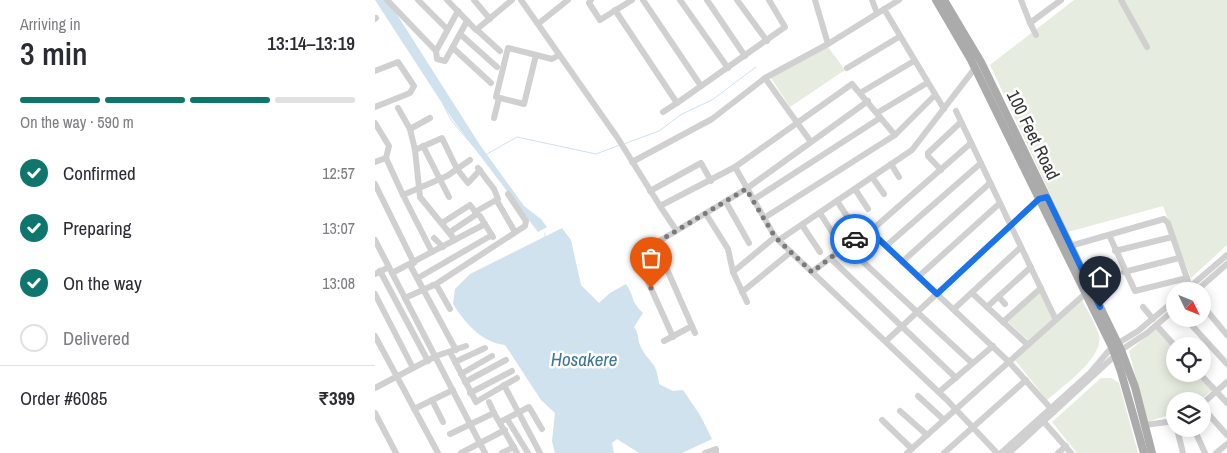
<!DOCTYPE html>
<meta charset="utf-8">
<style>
body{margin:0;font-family:"Archivo Narrow",sans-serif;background:#f2f2f3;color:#2b2b33;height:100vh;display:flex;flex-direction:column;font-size:19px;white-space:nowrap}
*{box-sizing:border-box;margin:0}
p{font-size:16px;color:#7c7c81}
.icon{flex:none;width:28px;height:28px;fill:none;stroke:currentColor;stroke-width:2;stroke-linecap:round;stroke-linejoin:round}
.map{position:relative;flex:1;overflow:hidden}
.sheet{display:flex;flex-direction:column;background:#fff;width:375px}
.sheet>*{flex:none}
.needle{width:32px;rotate:133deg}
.controls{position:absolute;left:791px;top:282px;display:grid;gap:10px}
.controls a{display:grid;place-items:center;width:45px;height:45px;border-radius:50%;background:#fff;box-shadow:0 2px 12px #0003;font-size:25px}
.pin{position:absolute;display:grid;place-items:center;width:42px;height:42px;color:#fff;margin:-51px -21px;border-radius:50% 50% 50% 0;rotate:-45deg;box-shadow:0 0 5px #0007}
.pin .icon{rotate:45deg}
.courier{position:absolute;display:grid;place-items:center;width:50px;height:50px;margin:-25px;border:4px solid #1a73e8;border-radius:50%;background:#fff;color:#222;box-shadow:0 1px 6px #0007}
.headline em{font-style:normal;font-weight:600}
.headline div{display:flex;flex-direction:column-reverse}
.headline{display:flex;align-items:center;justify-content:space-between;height:85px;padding:0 20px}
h1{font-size:32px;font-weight:600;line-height:38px}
.bar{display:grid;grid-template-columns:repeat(4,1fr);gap:8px 5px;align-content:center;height:60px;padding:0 20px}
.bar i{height:6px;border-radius:4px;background:#e1e1e2}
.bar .on{background:#0f766e}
.bar p{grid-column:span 4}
.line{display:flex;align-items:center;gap:12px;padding:0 20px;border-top:1px solid #e1e1e2}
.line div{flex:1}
ol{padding:0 20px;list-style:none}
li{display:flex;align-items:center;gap:15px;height:55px}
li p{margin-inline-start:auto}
li .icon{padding:5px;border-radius:50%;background:#0f766e;color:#fff;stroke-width:4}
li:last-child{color:#7c7c81}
li i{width:28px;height:28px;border:2px solid #e1e1e2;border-radius:50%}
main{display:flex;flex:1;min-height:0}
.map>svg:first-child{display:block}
.green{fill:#e6ecdf}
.water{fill:#cfe2ee}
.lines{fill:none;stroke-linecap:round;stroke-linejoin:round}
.stream{stroke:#cfe2ee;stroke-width:1}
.minor{stroke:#d0d0d0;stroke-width:6}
.major{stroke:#ababab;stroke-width:8}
.done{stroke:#7a7a7a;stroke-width:5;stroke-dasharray:0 9}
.route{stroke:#1a73e8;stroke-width:6}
.labels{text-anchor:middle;stroke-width:5;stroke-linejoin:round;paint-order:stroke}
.street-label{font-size:18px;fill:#333;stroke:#fff}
.water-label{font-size:19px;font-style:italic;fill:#3f7597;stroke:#fff}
</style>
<main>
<section class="sheet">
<div class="headline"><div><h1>3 min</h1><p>Arriving in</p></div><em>13:14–13:19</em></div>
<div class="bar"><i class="on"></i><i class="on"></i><i class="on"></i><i></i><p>On the way · 590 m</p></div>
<ol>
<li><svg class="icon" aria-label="check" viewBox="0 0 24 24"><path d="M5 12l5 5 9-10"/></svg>Confirmed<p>12:57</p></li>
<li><svg class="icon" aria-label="check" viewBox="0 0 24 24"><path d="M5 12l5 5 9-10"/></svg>Preparing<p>13:07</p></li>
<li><svg class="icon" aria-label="check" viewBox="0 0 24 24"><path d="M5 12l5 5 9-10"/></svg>On the way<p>13:08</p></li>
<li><i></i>Delivered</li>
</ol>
<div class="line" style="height:65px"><div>Order #6085</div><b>₹399</b></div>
</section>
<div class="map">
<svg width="852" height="453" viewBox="0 0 852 453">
<rect width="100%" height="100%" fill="#fff"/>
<g class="green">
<polygon points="699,0 852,0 852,245 816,278 788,206 693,232 615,65"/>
<polygon points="453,47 470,70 415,107 396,78"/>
<polygon points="665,291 678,319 654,341 632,321"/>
<path d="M707 300C713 311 720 323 724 335 730 357 687 387 672 400L640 360Z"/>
<polygon points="782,328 800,349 800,374 822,374 837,390 824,401 800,401 800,413 772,422 754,351"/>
<polygon points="726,378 736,378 744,383 763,453 702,453 677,422"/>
</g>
<g class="water">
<polygon points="0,0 10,0 21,13 105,145 149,206 166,219 172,227 163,232 78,120"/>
<path d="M187 228 196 240 206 285 224 303 235 293 251 284C260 297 255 301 268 313L259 327C265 335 262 338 265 345 272 362 282 360 284 384L298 391 308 390 325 415 337 439 307 453H264L242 439 237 443 239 453H180L177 441 180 413 166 400 130 345C106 342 90 323 78 304L80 289 95 274Z"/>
</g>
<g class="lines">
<g class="stream">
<polyline points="68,104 76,120 98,146"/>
<polyline points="249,144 284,131 307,114 337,100 381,67"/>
<polyline points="112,154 142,137 221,154 245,145"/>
<polyline points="170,233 170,238"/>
</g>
<g class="minor">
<polyline points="12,0 61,51 83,11"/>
<polyline points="43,0 72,29"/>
<polyline points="72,0 101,30 137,0"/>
<polyline points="99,0 115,19"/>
<polyline points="146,0 242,137 285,206 360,167 400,237 572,400 622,453"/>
<polyline points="216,0 214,3 225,20 257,0"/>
<polyline points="268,0 326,86"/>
<polyline points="305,0 353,68"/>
<polyline points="332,0 370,56"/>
<polyline points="362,0 392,41"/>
<polyline points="440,0 453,44"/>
<polyline points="497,0 502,13"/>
<polyline points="646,0 655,23 686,0"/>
<polyline points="746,0 772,47"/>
<polyline points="509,9 569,109"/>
<polyline points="240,10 302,103 410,27 394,0"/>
<polyline points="0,19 1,18"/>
<polyline points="655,23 661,35"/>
<polyline points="163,24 193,0"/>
<polyline points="102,30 125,51"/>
<polyline points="85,34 122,67"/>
<polyline points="78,48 116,83"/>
<polyline points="61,51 62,59 70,61 92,21"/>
<polyline points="161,55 149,104 121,97 133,48 177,59 184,55"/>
<polyline points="472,68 524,37"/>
<polyline points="0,71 23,62 39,86 35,93 0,107"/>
<polyline points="390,78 436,142"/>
<polyline points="485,93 539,61"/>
<polyline points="23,108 35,129 40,150 45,197 80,240"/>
<polyline points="581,111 681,320"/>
<polyline points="288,112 302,103"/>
<polyline points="502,113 552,83"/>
<polyline points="119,118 124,98"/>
<polyline points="0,123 14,146 11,158"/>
<polyline points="35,129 55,118"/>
<polyline points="48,146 74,197"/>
<polyline points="40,150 67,138 82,169 93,183 105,170"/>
<polyline points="0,162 11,158 28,195 57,252"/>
<polyline points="257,162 337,119 390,78 453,44 524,0"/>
<polyline points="516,164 524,177"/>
<polyline points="360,167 477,84 520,135"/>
<polyline points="566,170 553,156 553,153 586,122"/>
<polyline points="497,177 509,194"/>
<polyline points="0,184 39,263"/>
<polyline points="480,189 493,209"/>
<polyline points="275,191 326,163 336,181"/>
<polyline points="28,195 72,176 95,160"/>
<polyline points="378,200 505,118"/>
<polyline points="122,201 140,232"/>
<polyline points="462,201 477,224"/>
<polyline points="351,202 374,243"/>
<polyline points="285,206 301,230"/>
<polyline points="100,212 123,199 119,189 103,168"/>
<polyline points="445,213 460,237"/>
<polyline points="331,214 353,249 358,272"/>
<polyline points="389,218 520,135 560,95"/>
<polyline points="67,223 95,205 102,214"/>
<polyline points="427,225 445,252"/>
<polyline points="493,229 634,362 679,412"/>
<polyline points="75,232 102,214 105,216 118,237"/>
<polyline points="734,235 760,291 812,278"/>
<polyline points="59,238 68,247"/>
<polyline points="0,240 110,453"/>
<polyline points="404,240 537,150 600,68"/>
<polyline points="280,242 320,333"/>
<polyline points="471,246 597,363"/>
<polyline points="511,246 606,163"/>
<polyline points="695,246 789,219 793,223 815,287"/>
<polyline points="740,251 797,237"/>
<polyline points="455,258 581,378"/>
<polyline points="527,262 615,183"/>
<polyline points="35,265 81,350"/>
<polyline points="5,271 53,361"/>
<polyline points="437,272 493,229 499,228 596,143"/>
<polyline points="749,272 804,258"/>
<polyline points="17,273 110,224"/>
<polyline points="0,274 14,267"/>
<polyline points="543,277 625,203"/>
<polyline points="43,278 117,235"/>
<polyline points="58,285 62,286 75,309"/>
<polyline points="810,291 852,255"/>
<polyline points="821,291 852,264"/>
<polyline points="367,292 416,252"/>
<polyline points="597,293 612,307"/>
<polyline points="0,294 38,368"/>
<polyline points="624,297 630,304"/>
<polyline points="30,298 61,284 150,226 151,221 133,194"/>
<polyline points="372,302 358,272 400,237"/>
<polyline points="828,306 852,335"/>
<polyline points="768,307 778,319"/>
<polyline points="579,309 646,247"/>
<polyline points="811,319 852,364"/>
<polyline points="628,322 666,288"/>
<polyline points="782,326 800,346"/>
<polyline points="0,336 63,453"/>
<polyline points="298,337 261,255 371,189 493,101"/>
<polyline points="289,341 317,326"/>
<polyline points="511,341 664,199 669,198"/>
<polyline points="653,345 612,307 656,267"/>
<polyline points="75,352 101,402 142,378"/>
<polyline points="80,362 110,348"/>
<polyline points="86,374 117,356"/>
<polyline points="825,374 852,403"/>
<polyline points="90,382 131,360"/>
<polyline points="129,385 165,453"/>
<polyline points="0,388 61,356 91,346"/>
<polyline points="564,392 618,346"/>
<polyline points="95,393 137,371"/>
<polyline points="543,396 569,420"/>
<polyline points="57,400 68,422"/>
<polyline points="114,402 119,413"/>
<polyline points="828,403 852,382"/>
<polyline points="828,408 852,435"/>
<polyline points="39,409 78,390"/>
<polyline points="525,411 552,435"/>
<polyline points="0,413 21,453"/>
<polyline points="507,420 537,449"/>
<polyline points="125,422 154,407 167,429"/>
<polyline points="134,422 153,453"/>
<polyline points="669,422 696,453"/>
<polyline points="770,425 800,421"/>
<polyline points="802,429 808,453"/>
<polyline points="819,429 830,453"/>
<polyline points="75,434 119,413 142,453"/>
<polyline points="86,453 130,430"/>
<polyline points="127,453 139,447"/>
<polyline points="330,453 341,449 341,453"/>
<polyline points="532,453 711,293"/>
<polyline points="569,453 651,380"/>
<polyline points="626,453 715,373 737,347 763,331 800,300"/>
<polyline points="634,453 746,350 772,333 800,309"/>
<polyline points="683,453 691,446"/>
<polyline points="841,453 852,444"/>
</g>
<g class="major">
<polyline points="561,0 596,60 737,347 746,372 769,453"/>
<polyline points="569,0 606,62 746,350 760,387 777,453"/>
</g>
</g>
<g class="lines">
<polyline class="done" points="276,288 261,255 371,189 400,237 437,272 480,239"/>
<polyline class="route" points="480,239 493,229 562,294 664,199 672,197 725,307"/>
</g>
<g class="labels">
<g class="street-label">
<text transform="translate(658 135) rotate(64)" y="6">100 Feet Road</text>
</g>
<g class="water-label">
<text x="209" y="366">Hosakere</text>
</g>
</g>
</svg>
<div class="controls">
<a><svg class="needle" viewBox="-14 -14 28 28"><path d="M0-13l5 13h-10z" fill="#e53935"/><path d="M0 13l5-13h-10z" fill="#7c7c81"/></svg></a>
<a><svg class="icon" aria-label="locate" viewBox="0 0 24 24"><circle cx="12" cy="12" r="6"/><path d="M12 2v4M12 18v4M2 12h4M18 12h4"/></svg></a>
<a><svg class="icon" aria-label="layers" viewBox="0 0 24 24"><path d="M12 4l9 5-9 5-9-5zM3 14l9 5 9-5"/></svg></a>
</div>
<div class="pin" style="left:276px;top:288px;background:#ea580c"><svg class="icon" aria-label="bag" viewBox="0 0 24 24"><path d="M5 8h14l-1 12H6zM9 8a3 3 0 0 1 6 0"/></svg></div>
<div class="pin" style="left:725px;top:307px;background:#1f2937"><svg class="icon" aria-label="home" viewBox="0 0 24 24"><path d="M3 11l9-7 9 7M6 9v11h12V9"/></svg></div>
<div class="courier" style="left:480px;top:239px"><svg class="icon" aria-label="car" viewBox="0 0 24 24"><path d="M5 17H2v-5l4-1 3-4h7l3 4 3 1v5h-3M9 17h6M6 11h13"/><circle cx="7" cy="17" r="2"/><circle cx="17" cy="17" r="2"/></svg></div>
</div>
</main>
